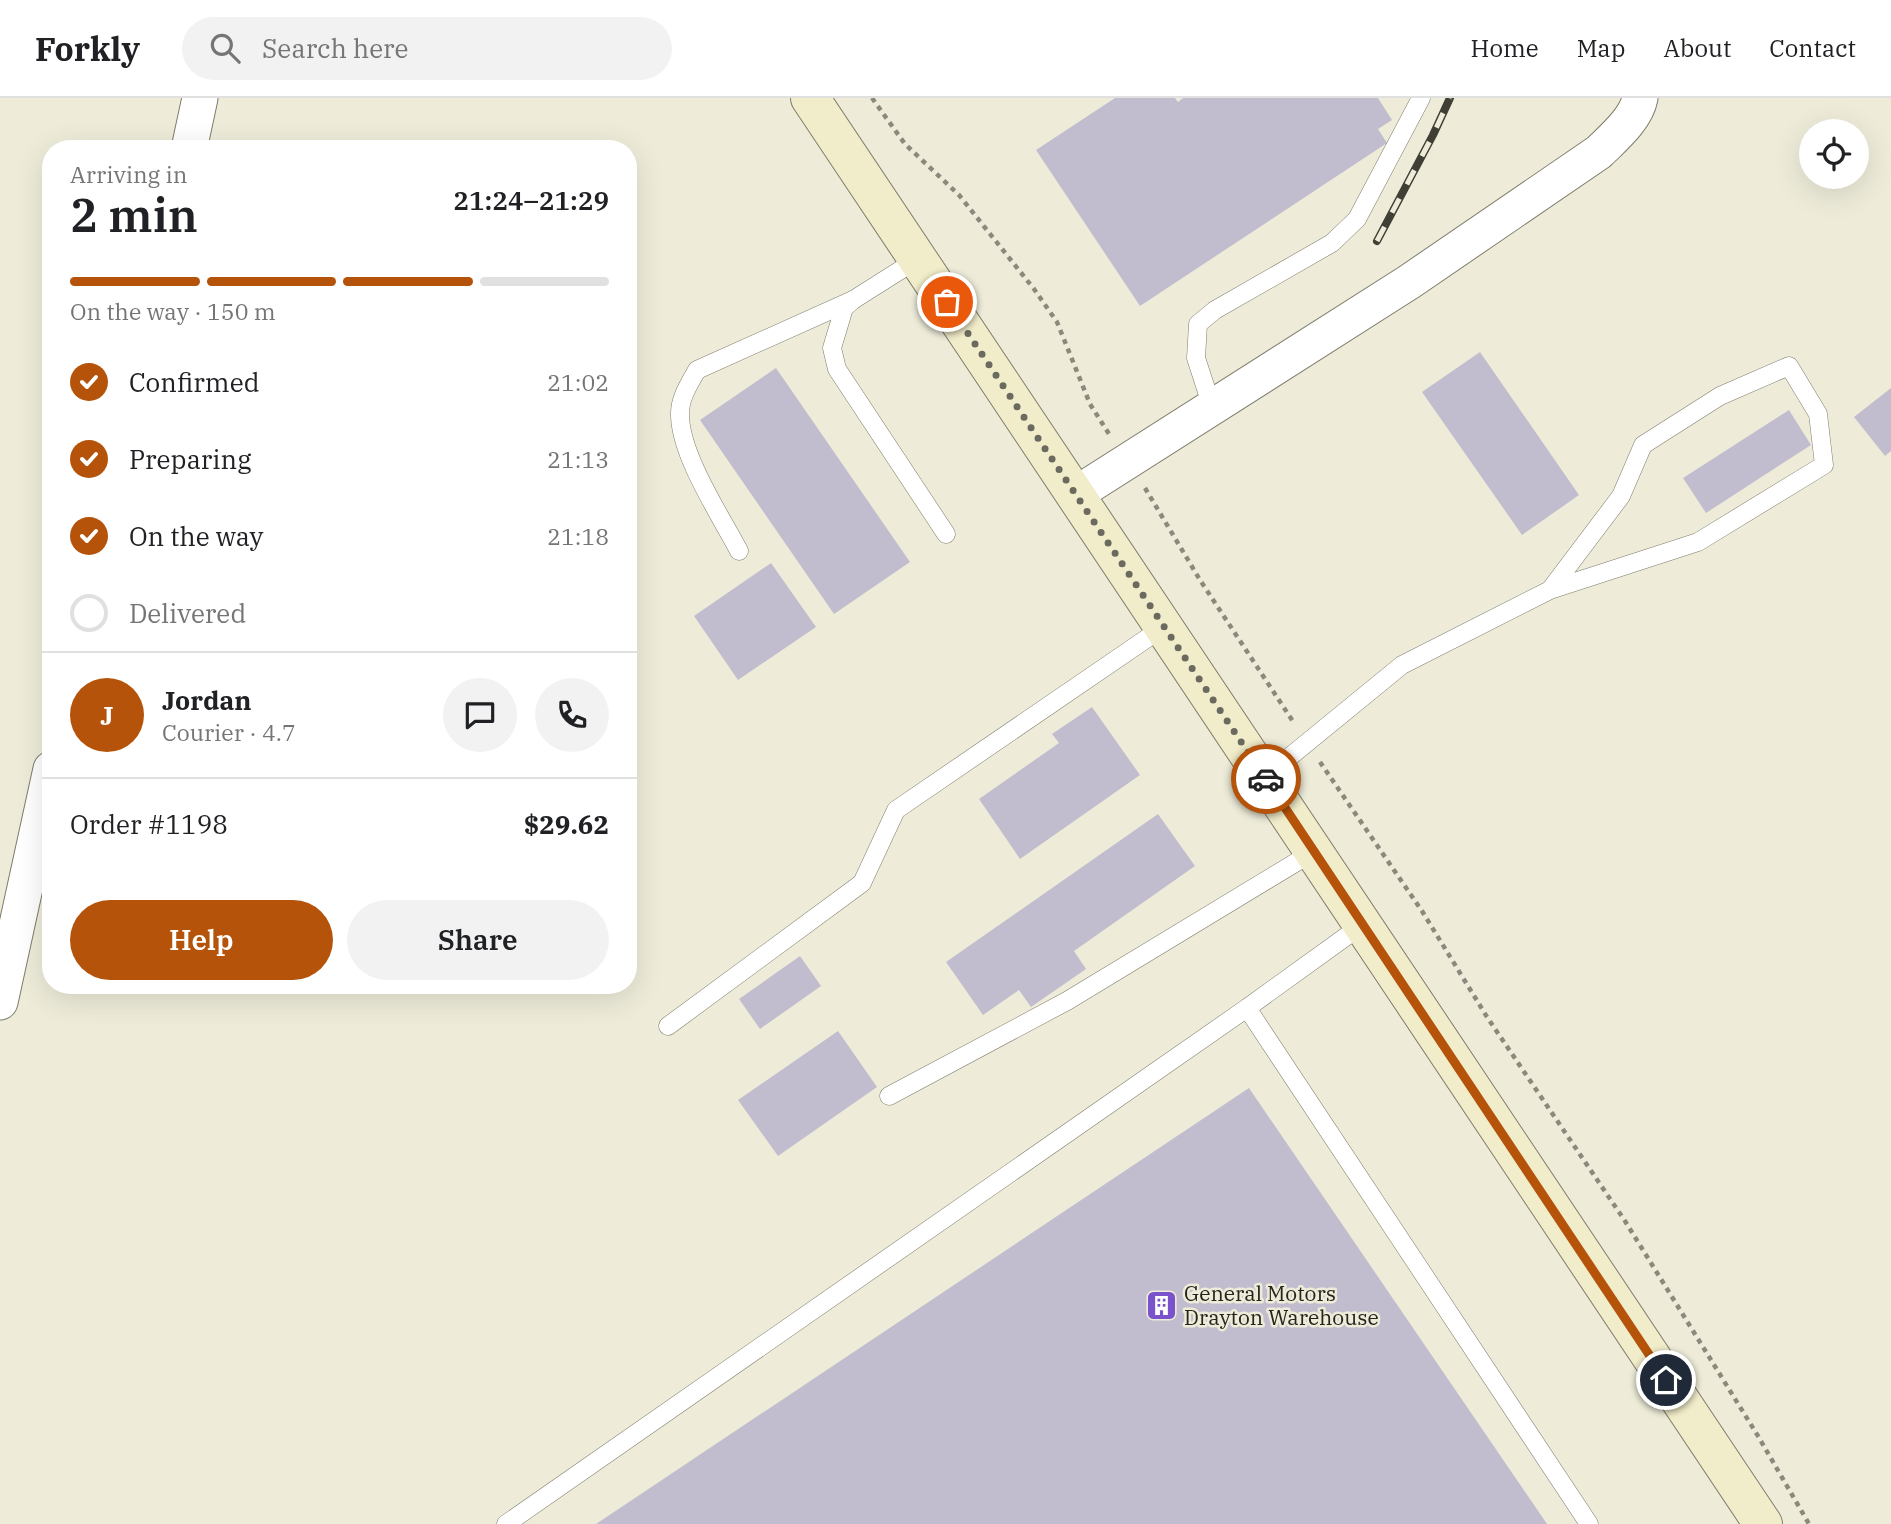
<!DOCTYPE html>
<meta charset="utf-8">
<style>
body{margin:0;font-family:"IBM Plex Serif",serif;background:#f2f2f2;color:#202124;height:100vh;display:flex;flex-direction:column;font-size:26px;white-space:nowrap}
*{box-sizing:border-box;margin:0}
p{font-size:23px;color:#757577}
.icon{flex:none;width:38px;height:38px;fill:none;stroke:currentColor;stroke-width:2;stroke-linecap:round;stroke-linejoin:round}
.map{position:relative;flex:1;overflow:hidden}
.side{position:absolute;left:42px;top:42px;width:595px;height:854px;display:flex;flex-direction:column;background:#fff;border-radius:28px;box-shadow:0 7px 28px #0002}
.side>*{flex:none}
.fabs{position:absolute;left:1799px;top:21px;display:grid;gap:14px}
.fabs a{display:grid;place-items:center;width:70px;height:70px;border-radius:50%;background:#fff;box-shadow:0 7px 28px #0002;font-size:35px}
.pin{position:absolute;display:grid;place-items:center;width:60px;height:60px;color:#fff;margin:-30px;border:4px solid #fff;border-radius:50%;box-shadow:0 2px 7px #0007}
.courier{position:absolute;display:grid;place-items:center;width:70px;height:70px;margin:-35px;border:5px solid #b45309;border-radius:50%;background:#fff;color:#222;box-shadow:0 2px 9px #0007}
.headline em{font-style:normal;font-weight:600}
.headline div{display:flex;flex-direction:column-reverse}
.headline{display:flex;align-items:center;justify-content:space-between;height:119px;padding:0 28px}
h1{font-size:46px;font-weight:600;line-height:52px}
.bar{display:grid;grid-template-columns:repeat(4,1fr);gap:10px 7px;align-content:center;height:84px;padding:0 28px}
.bar i{height:9px;border-radius:5px;background:#e0e0e0}
.bar .active{background:#b45309}
.bar p{grid-column:span 4}
.line{display:flex;align-items:center;gap:18px;padding:0 28px;border-top:2px solid #e0e0e0}
.line div{flex:1}
.round{display:grid;place-items:center;flex:none;width:74px;height:74px;border-radius:37px;background:#f2f2f2}
ol{padding:0 28px;list-style:none}
li{display:flex;align-items:center;gap:21px;height:77px}
li p{margin-inline-start:auto}
li .icon{padding:7px;border-radius:50%;background:#b45309;color:#fff;stroke-width:4}
li:last-child{color:#757577}
li i{width:38px;height:38px;border:4px solid #e0e0e0;border-radius:50%}
.button{display:flex;gap:14px;margin-top:auto;padding:14px 28px}
.button a{flex:1;height:80px;border-radius:42px;background:#b45309;color:#fff;font-size:28px;font-weight:600;line-height:80px;text-align:center}
.button a+a{background:#f2f2f2;color:#202124}
header{display:flex;align-items:center;gap:42px;box-sizing:border-box;height:98px;padding:0 35px;background:#fff;border-bottom:2px solid #e0e0e0}
header strong{font-size:33px}
nav{display:flex;gap:38px;margin-inline-start:auto;font-size:24px}
.search{width:490px;height:63px;background:#f2f2f2;display:flex;align-items:center;gap:18px;box-sizing:border-box;padding:0 24px;border-radius:38px;color:#757577;font-size:26px}
.map>svg:first-child{display:block}
.building{fill:#c1bdcf}
.lines{fill:none;stroke-linecap:round;stroke-linejoin:round}
.lane-casing{stroke:#7f7c6b;stroke-width:19}
.street-casing{stroke:#7f7c6b;stroke-width:37}
.secondary-casing{stroke:#7f7c6b;stroke-width:40}
.path{stroke:#8a897c;stroke-width:4.5;stroke-dasharray:5 5;stroke-linecap:butt}
.lane{stroke:#fff;stroke-width:18}
.street{stroke:#fff;stroke-width:35}
.secondary{stroke:#f1ecc9;stroke-width:38}
.rail-casing{stroke:#403f36;stroke-width:8}
.rail{stroke:#eeecd9;stroke-width:5;stroke-dasharray:16;stroke-linecap:butt}
.done{stroke:#6b6a5f;stroke-width:7;stroke-dasharray:0 12.6}
.route{stroke:#b45309;stroke-width:9}
.labels{text-anchor:middle;stroke-width:5;stroke-linejoin:round;paint-order:stroke}
.poi-label{font-size:21px;fill:#25241d;stroke:#eeecd9;text-anchor:start}
</style>
<header>
<strong>Forkly</strong>
<div class="search"><svg class="icon" aria-label="search" viewBox="0 0 24 24"><circle cx="10" cy="10" r="6"/><path d="M15 15l6 6"/></svg>Search here</div>
<nav><a>Home</a><a>Map</a><a>About</a><a>Contact</a></nav>
</header>
<div class="map">
<svg width="1891" height="1426" viewBox="0 0 1891 1426">
<rect width="100%" height="100%" fill="#eeecd9"/>
<g class="building">
<polygon points="1115,0 1175,0 1178,4 1183,0 1378,0 1392,22 1378,31 1387,45 1140,208 1036,52"/>
<polygon points="1480,254 1579,397 1522,437 1422,294"/>
<polygon points="776,270 910,464 834,516 700,322"/>
<polygon points="1891,290 1891,353 1885,358 1854,319"/>
<polygon points="1789,312 1811,347 1706,415 1683,380"/>
<polygon points="771,465 816,529 738,582 694,518"/>
<polygon points="1092,609 1140,677 1020,761 979,701 1059,645 1052,636"/>
<polygon points="1158,716 1195,768 1074,853 1086,871 1031,909 1019,892 983,917 946,864"/>
<polygon points="800,858 821,888 760,931 739,901"/>
<polygon points="838,933 877,989 778,1058 738,1002"/>
<polygon points="1249,990 1547,1426 596,1426"/>
</g>
<g class="lines">
<defs>
<g id="lane">
<polyline points="918,161 853,202 844,210 832,250 837,271 946,436"/>
<polyline points="1212,309 1196,260 1198,226 1215,212 1332,145 1357,121 1421,0"/>
<path d="M739 453C720 417 681 358 680 318 679 301 689 286 697 272L853 202"/>
<polyline points="1265,679 1402,567 1550,492 1621,398 1643,347 1720,298 1789,268 1818,316 1824,367 1698,444 1550,492"/>
<polyline points="1247,910 1362,827"/>
<polyline points="668,928 862,785 896,712 1165,528"/>
<polyline points="889,998 1067,903 1313,754"/>
<polyline points="506,1426 1247,910 1589,1426"/>
</g>
<g id="street">
<polyline points="189,51 200,0"/>
<path d="M1076 396 1409 184 1599 54C1613 40 1636 21 1640 0"/>
<polyline points="0,904 51,671"/>
</g>
<polyline id="secondary" points="810,0 1763,1426"/>
</defs>
<use href="#lane" class="lane-casing"/>
<use href="#street" class="street-casing"/>
<use href="#secondary" class="secondary-casing"/>
<g class="path">
<polyline points="872,0 905,46 959,97 1034,191 1057,224 1090,306 1109,336"/>
<polyline points="1145,390 1200,482 1294,625"/>
<polyline points="1320,664 1422,813 1487,919 1625,1123 1758,1338 1809,1426"/>
</g>
<use href="#lane" class="lane"/>
<use href="#street" class="street"/>
<use href="#secondary" class="secondary"/>
<defs>
<polyline id="rail" points="1377,143 1433,37 1450,0"/>
</defs>
<use href="#rail" class="rail-casing"/>
<use href="#rail" class="rail"/>
</g>
<g class="lines">
<polyline class="done" points="947,204 1266,681"/>
<polyline class="route" points="1266,681 1666,1282"/>
</g>
<defs>
<symbol id="building-square" viewBox="-11 -11 22 22"><rect x="-9" y="-9" width="18" height="18" rx="4" fill="#7a52cb" stroke="#eeecd9"/><path d="M-4-6H4V6H1V3H-1V6H-4ZM-2.5-4.3h1.7v1.8h-1.7ZM.8-4.3h1.7v1.8H.8ZM-2.5-1h1.7V.8h-1.7ZM.8-1h1.7V.8H.8Z" fill="#fff"/></symbol>
</defs>
<g fill-rule="evenodd">
<use href="#building-square" x="1144" y="1190" width="35" height="35"/>
</g>
<g class="labels">
<g class="poi-label">
<text x="1184" y="1203">General Motors<tspan x="1184" dy="24">Drayton Warehouse</tspan></text>
</g>
</g>
</svg>
<div class="fabs">
<a><svg class="icon" aria-label="locate" viewBox="0 0 24 24"><circle cx="12" cy="12" r="6"/><path d="M12 2v4M12 18v4M2 12h4M18 12h4"/></svg></a>
</div>
<div class="pin" style="left:947px;top:204px;background:#ea580c"><svg class="icon" aria-label="bag" viewBox="0 0 24 24"><path d="M5 8h14l-1 12H6zM9 8a3 3 0 0 1 6 0"/></svg></div>
<div class="pin" style="left:1666px;top:1282px;background:#1f2937"><svg class="icon" aria-label="home" viewBox="0 0 24 24"><path d="M3 11l9-7 9 7M6 9v11h12V9"/></svg></div>
<div class="courier" style="left:1266px;top:681px"><svg class="icon" aria-label="car" viewBox="0 0 24 24"><path d="M5 17H2v-5l4-1 3-4h7l3 4 3 1v5h-3M9 17h6M6 11h13"/><circle cx="7" cy="17" r="2"/><circle cx="17" cy="17" r="2"/></svg></div>
<section class="side">
<div class="headline"><div><h1>2 min</h1><p>Arriving in</p></div><em>21:24–21:29</em></div>
<div class="bar"><i class="active"></i><i class="active"></i><i class="active"></i><i></i><p>On the way · 150 m</p></div>
<ol>
<li><svg class="icon" aria-label="check" viewBox="0 0 24 24"><path d="M5 12l5 5 9-10"/></svg>Confirmed<p>21:02</p></li>
<li><svg class="icon" aria-label="check" viewBox="0 0 24 24"><path d="M5 12l5 5 9-10"/></svg>Preparing<p>21:13</p></li>
<li><svg class="icon" aria-label="check" viewBox="0 0 24 24"><path d="M5 12l5 5 9-10"/></svg>On the way<p>21:18</p></li>
<li><i></i>Delivered</li>
</ol>
<div class="line" style="height:126px"><b class="round" style="background:#b45309;color:#fff">J</b><div><b>Jordan</b><p>Courier · 4.7</p></div><a class="round"><svg class="icon" aria-label="chat" viewBox="0 0 24 24"><path d="M4 5h16v11H9l-5 4z"/></svg></a><a class="round"><svg class="icon" aria-label="phone" viewBox="0 0 24 24"><path d="M5 4h4l2 5-3 2q2 4 5 5l2-3 5 2v4C11 20 4 13 5 4z"/></svg></a></div>
<div class="line" style="height:91px"><div>Order #1198</div><b>$29.62</b></div>
<div class="button"><a>Help</a><a>Share</a></div>
</section>
</div>
